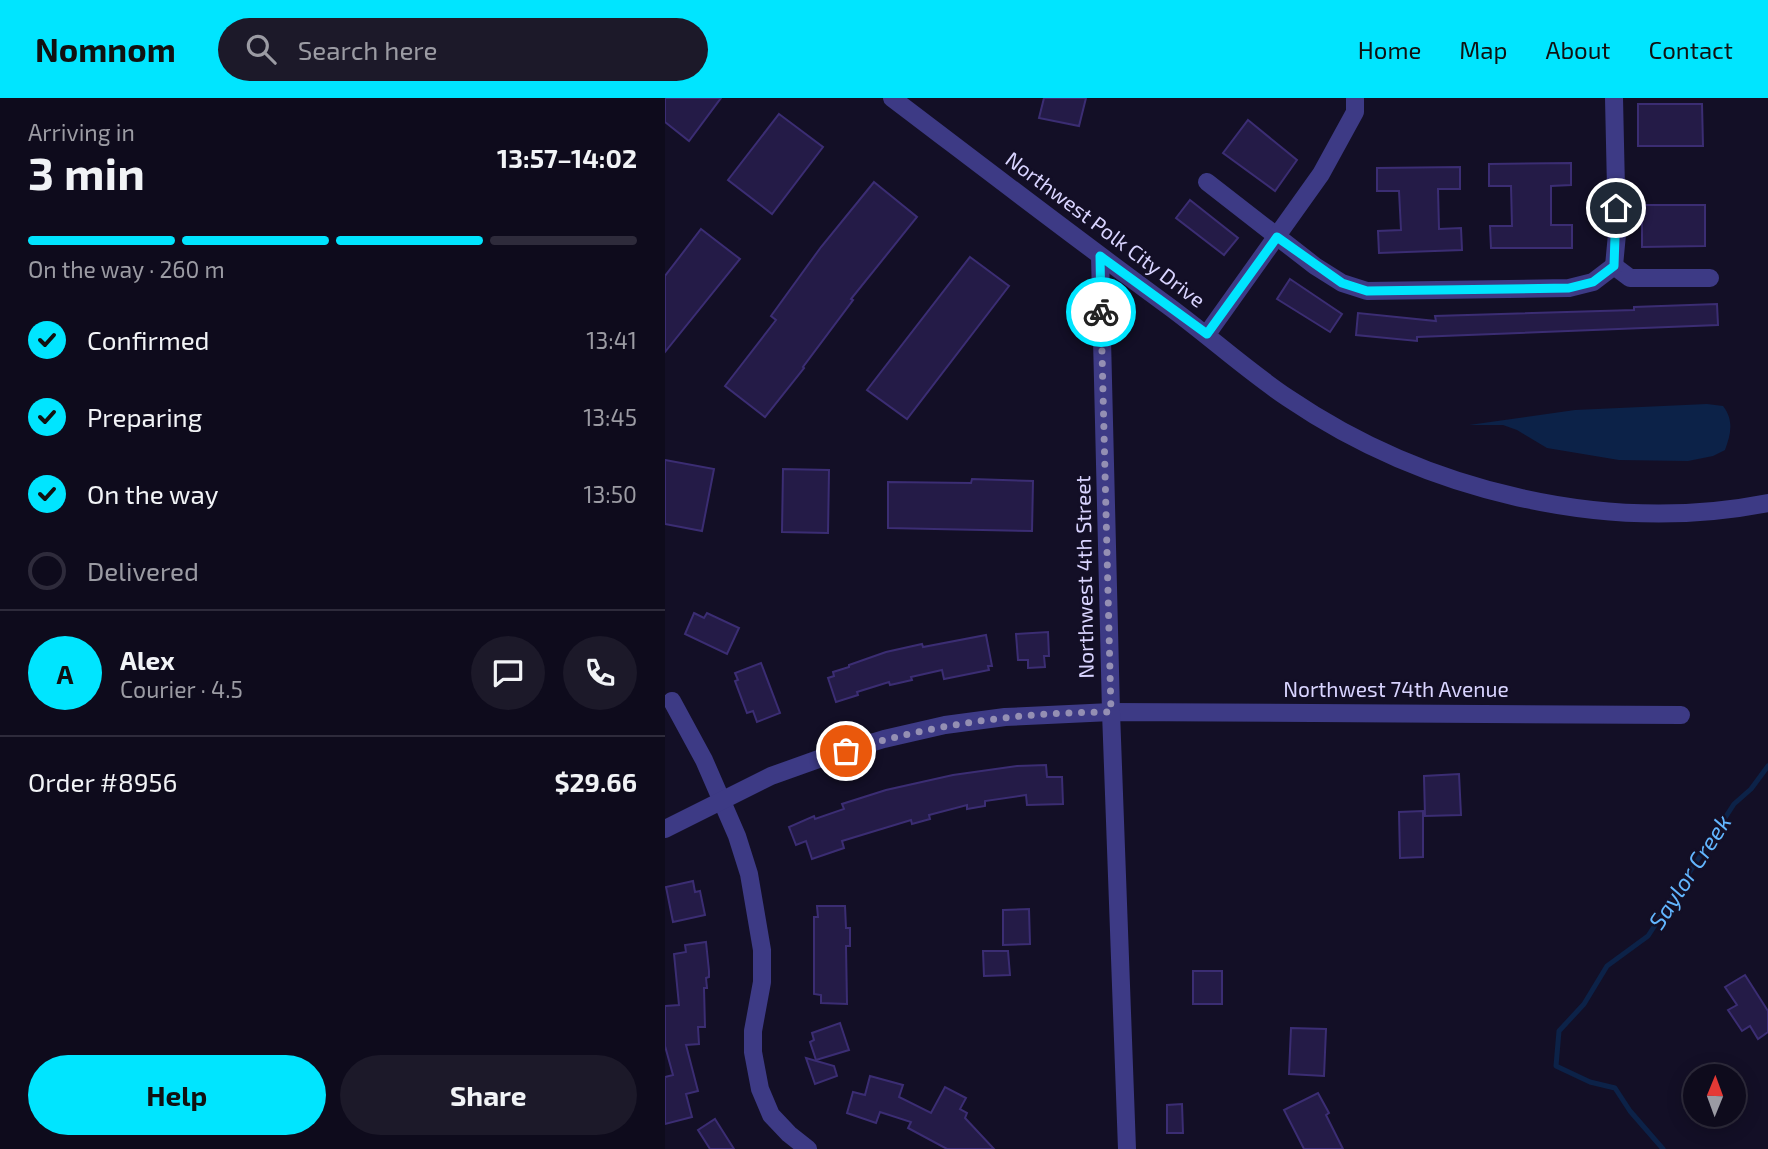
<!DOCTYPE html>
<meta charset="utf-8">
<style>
body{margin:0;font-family:"Exo 2",sans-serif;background:#1c1929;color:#f1f3f6;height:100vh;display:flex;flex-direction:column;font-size:26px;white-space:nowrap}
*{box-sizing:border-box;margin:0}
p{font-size:23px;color:#9b9ba3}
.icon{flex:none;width:38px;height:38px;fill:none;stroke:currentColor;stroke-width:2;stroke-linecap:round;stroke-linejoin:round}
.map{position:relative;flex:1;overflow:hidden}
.sheet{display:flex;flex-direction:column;background:#0e0b1c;width:665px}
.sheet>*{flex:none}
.needle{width:46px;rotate:1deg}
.buttons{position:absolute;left:1018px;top:966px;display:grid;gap:14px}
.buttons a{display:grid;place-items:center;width:63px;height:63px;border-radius:50%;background:#0e0b1c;box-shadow:0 4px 18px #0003,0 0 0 2px #2e2b3b;font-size:35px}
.pin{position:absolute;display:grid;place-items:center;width:60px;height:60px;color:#fff;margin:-30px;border:4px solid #fff;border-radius:50%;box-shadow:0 2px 7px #0007}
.courier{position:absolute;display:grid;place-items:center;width:70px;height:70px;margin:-35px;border:5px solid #00e5ff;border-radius:50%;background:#fff;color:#222;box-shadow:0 2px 9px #0007}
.overview em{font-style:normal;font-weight:700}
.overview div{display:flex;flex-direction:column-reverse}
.overview{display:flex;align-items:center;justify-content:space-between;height:119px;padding:0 28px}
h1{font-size:46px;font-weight:700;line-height:52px}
.bar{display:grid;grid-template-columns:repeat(4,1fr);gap:10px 7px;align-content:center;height:84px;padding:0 28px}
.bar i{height:9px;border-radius:5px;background:#2e2b3b}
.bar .selected{background:#00e5ff}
.bar p{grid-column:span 4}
.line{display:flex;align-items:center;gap:18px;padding:0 28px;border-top:2px solid #2e2b3b}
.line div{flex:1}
.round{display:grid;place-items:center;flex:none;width:74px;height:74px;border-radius:37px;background:#1c1929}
ol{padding:0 28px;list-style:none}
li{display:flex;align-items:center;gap:21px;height:77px}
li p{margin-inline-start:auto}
li .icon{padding:7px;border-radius:50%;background:#00e5ff;color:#111;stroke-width:4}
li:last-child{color:#9b9ba3}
li i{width:38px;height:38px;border:4px solid #2e2b3b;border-radius:50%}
.action{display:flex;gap:14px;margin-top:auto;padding:14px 28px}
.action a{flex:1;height:80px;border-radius:42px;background:#00e5ff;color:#111;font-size:28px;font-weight:700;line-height:80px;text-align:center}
.action a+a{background:#1c1929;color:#f1f3f6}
header{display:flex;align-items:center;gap:42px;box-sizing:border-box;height:98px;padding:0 35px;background:#00e5ff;color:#111}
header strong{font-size:33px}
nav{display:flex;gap:38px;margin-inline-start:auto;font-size:24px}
.search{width:490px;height:63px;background:#1c1929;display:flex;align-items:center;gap:18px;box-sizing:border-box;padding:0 24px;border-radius:38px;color:#9b9ba3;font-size:26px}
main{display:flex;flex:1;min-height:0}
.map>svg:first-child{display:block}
.water{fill:#0c2248}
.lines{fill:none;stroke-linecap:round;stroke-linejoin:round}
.stream{stroke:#0c2248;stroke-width:5}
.building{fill:#241b47;stroke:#3b2d73;stroke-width:2}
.minor{stroke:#3d3a85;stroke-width:18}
.tertiary{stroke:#3d3a85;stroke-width:18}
.done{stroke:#948fb3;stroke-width:7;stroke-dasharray:0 12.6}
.route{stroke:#00e5ff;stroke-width:9}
.labels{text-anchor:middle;stroke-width:5;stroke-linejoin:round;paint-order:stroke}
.street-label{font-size:21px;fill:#d9d4ff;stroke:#130f26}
.water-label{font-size:23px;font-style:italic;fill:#62b6ff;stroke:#130f26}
</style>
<header>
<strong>Nomnom</strong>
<div class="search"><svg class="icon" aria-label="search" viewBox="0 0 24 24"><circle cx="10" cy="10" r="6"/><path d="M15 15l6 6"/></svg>Search here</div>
<nav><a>Home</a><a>Map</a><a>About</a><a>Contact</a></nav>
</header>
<main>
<section class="sheet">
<div class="overview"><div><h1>3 min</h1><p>Arriving in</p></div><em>13:57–14:02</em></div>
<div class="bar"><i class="selected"></i><i class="selected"></i><i class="selected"></i><i></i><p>On the way · 260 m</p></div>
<ol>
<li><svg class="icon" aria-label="check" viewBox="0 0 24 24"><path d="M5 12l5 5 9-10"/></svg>Confirmed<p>13:41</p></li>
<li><svg class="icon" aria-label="check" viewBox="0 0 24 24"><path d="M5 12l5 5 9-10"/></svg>Preparing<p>13:45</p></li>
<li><svg class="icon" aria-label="check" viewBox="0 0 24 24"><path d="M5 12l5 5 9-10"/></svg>On the way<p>13:50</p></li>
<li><i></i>Delivered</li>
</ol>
<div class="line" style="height:126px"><b class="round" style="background:#00e5ff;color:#111">A</b><div><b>Alex</b><p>Courier · 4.5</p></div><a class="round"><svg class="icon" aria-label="chat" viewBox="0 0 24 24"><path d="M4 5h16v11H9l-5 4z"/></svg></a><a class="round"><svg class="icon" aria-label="phone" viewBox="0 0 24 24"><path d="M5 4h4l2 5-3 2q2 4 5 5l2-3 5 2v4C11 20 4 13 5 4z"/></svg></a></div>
<div class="line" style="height:91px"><div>Order #8956</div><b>$29.66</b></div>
<div class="action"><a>Help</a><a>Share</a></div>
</section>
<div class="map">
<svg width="1103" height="1051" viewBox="0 0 1103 1051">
<rect width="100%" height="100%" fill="#130f26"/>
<path class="water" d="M1042 306 1058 308C1069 322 1066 336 1060 352L1048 358 1023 363 954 362 882 350 852 332 838 327H804L910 312Z"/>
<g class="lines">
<polyline class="stream" points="998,1051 965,1013 950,990 925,984 891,968 894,933 919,906 942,868 983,838 1069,706 1086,691 1103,668"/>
</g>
<g class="building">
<polygon points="0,0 56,0 24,43 0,24"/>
<polygon points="379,0 421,0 414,28 374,20"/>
<polygon points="973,6 1037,6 1038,48 973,48"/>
<polygon points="114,16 158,49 107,116 63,82"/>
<polygon points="583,22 632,62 610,93 558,55"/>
<polygon points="906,65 906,87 886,88 886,127 907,127 907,150 826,150 825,128 847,128 846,88 824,88 824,66"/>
<polygon points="795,69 795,91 773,91 774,131 796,130 797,152 714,155 713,133 736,132 734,93 712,93 712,70"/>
<polygon points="209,84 252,119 186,201 188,202 138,269 139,270 100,319 60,288 111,222 106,218 156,149"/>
<polygon points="525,102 573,140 559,157 511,120"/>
<polygon points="977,107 1040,107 1040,148 977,149"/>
<polygon points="36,131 75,161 0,254 0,178"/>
<polygon points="305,159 344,188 242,321 202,292"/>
<polygon points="625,181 677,216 665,234 612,201"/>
<polygon points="1052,206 1053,227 752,239 752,243 691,237 693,215 771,223 770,218 969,212 969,209"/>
<polygon points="0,362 49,371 37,433 0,426"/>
<polygon points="118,371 164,372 163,435 117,434"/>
<polygon points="307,381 368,383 367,433 223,430 223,384 306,385"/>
<polygon points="29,515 39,520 42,515 74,530 62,556 20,536"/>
<polygon points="383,534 384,558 379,558 380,569 363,570 363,562 353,562 351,536"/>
<polygon points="321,537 327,568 323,568 324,572 279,581 277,572 246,579 247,582 225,587 224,584 192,594 193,597 171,604 163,580 169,578 168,574 184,569 184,567 221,554 257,546 258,549"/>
<polygon points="96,565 115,615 92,624 88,613 82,615 70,583 73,582 70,575"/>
<polygon points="381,667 382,679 397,679 398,706 362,707 361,697 320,703 320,708 302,711 302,707 264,717 265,721 247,726 246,722 177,743 179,750 147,761 141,743 131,747 124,729 149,718 150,721 179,711 177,706 221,692 288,677 352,668"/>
<polygon points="794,676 796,717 760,718 759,678"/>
<polygon points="758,713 758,759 735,760 734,714"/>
<polygon points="28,783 30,794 35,793 40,817 8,824 1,789"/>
<polygon points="152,808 180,808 181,830 185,830 185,848 181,848 182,906 156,905 156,897 149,896 149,819 153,819"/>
<polygon points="364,811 365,846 338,847 338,812"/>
<polygon points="41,844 44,873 44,879 41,880 42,890 39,890 40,929 33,929 34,946 21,947 33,993 21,996 27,1019 0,1026 0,979 8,977 0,948 0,908 14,907 9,856 21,854 20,847"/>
<polygon points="318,853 343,853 345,877 319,878"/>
<rect x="528" y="873" width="29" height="33"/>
<polygon points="1080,877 1103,913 1103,934 1093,941 1085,928 1077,933 1063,912 1072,907 1060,889"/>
<polygon points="175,925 184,952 151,962 145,944 149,942 147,935"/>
<polygon points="626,930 661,931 659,978 624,976"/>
<polygon points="141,960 169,968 172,978 150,986"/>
<polygon points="205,978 238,987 234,999 266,1015 280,989 301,1000 295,1011 302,1015 300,1020 329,1051 282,1051 243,1030 246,1024 215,1014 211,1025 182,1015 188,994 200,997"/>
<polygon points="653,995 664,1015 661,1017 678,1051 639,1051 619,1012"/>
<polygon points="517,1006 518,1035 502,1035 502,1007"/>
<polygon points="50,1021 69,1051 45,1051 33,1032"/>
</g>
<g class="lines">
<g class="minor">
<polyline points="542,84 650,168 677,185 702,193 904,190 928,184 949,168 965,180 1045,180"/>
<polyline points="949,168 952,136 949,0"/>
<polyline points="542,236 656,76 690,14 690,0"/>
<polyline points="7,603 39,662 72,738 84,776 97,852 97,884 88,933 88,954 95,991 106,1017 124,1036 143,1051"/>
<polyline points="0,731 106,678 162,658 219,641 280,627 340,619 446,614 1016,617"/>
</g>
<g class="tertiary">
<path d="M227 0C318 69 409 139 502 207 543 237 581 272 623 300 760 393 940 437 1103 405"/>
<polyline points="435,158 446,614 462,1051"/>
</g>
</g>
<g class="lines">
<path class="done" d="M181 653C268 626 355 614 446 614L436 214"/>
<polyline class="route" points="436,214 435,158 542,236 612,139 677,185 702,193 904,190 928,184 949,168 951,110"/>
</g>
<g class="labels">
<g class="street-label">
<text transform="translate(440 132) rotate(37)" y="7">Northwest Polk City Drive</text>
<text transform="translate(420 479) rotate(-91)" y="7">Northwest 4th Street</text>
<text x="731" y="599">Northwest 74th Avenue</text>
</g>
<g class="water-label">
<text transform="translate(1025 774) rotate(-57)" y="8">Saylor Creek</text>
</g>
</g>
</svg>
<div class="buttons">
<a><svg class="needle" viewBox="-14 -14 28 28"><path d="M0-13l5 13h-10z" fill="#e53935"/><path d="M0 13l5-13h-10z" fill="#9b9ba3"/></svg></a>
</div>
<div class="pin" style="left:181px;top:653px;background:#ea580c"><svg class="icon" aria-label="bag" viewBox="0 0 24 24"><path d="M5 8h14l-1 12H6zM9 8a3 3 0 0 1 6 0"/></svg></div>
<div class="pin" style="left:951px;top:110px;background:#1f2937"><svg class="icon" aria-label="home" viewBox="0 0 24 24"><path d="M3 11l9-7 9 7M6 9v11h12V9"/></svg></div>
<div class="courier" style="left:436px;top:214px"><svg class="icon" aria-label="bike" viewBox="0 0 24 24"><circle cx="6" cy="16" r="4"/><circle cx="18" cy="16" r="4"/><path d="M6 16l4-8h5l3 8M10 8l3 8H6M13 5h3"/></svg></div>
</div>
</main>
